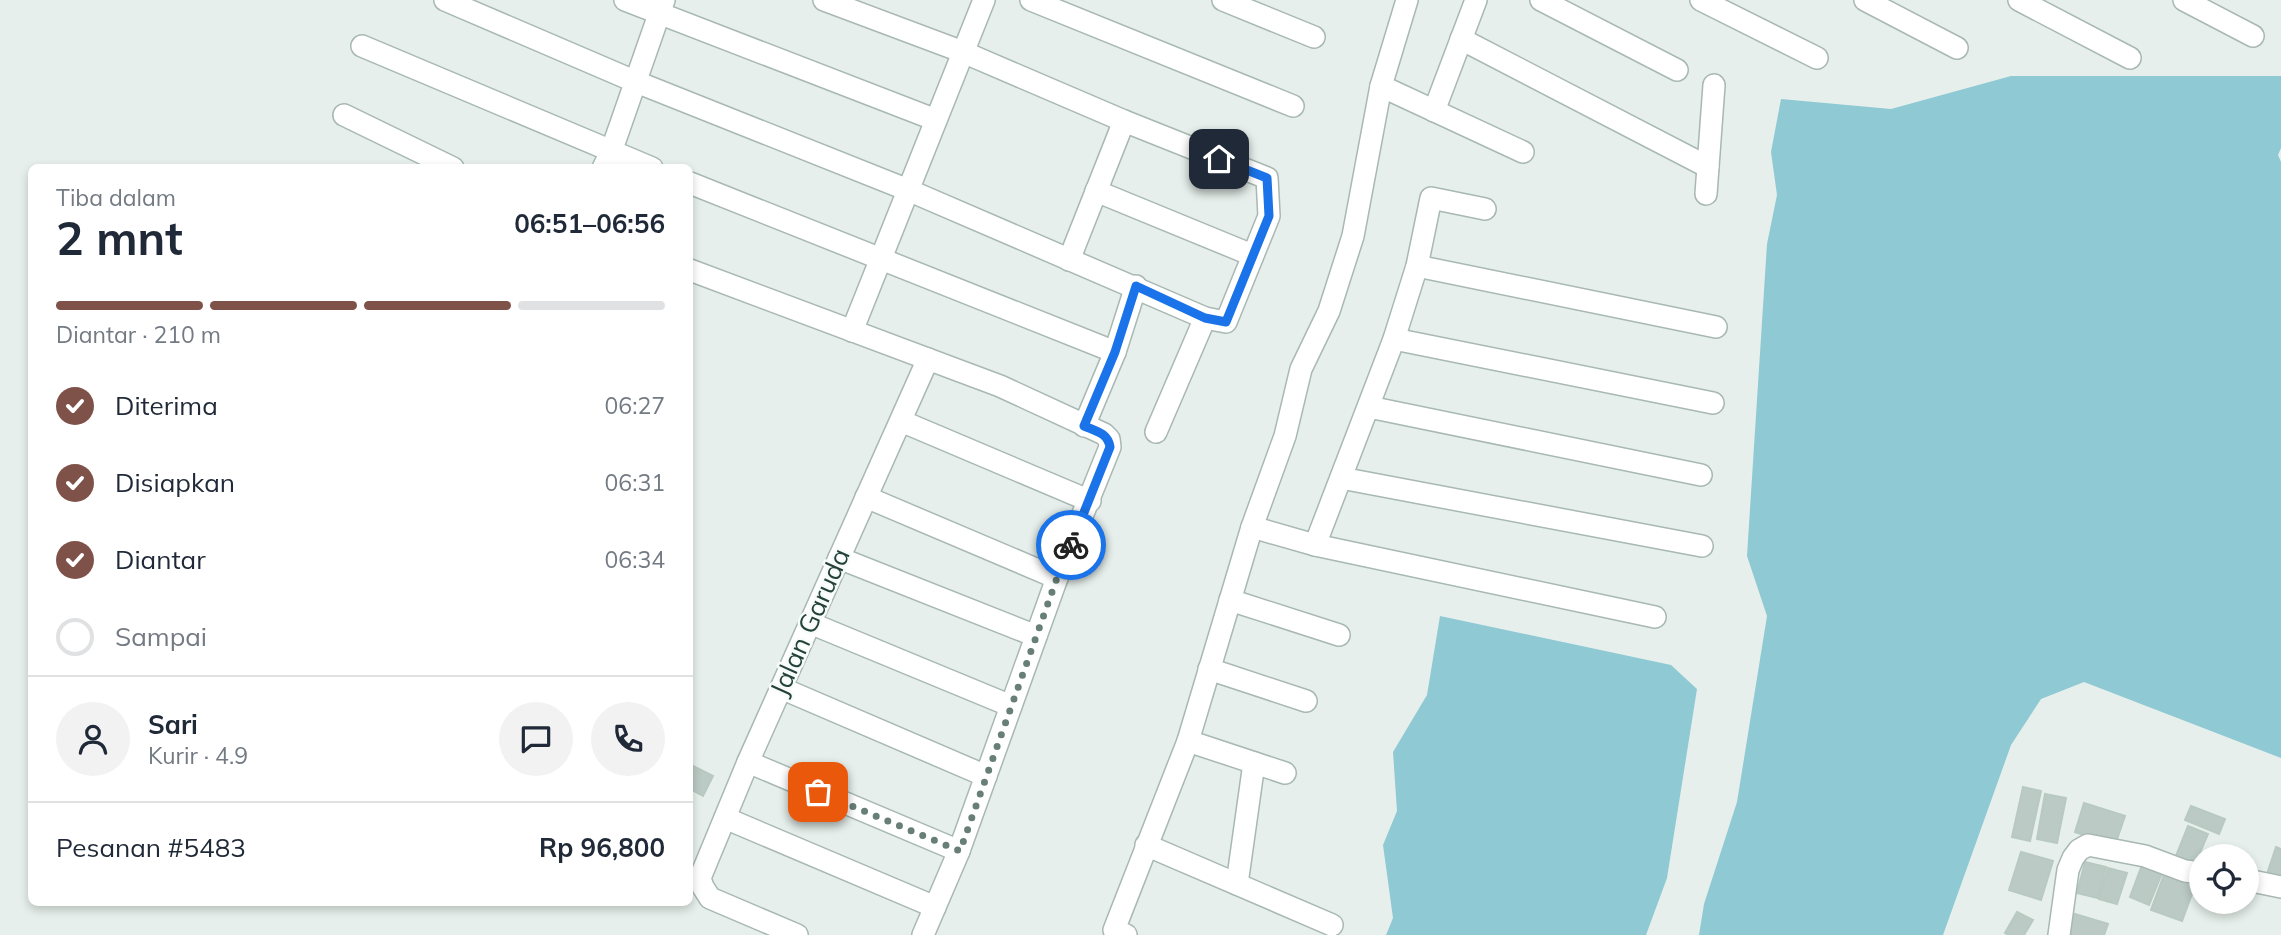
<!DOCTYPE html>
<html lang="id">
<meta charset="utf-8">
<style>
body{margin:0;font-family:Mulish,sans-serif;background:#f2f2f3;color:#1f2937;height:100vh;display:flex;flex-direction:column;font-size:26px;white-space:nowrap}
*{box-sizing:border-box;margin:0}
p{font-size:23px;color:#747a83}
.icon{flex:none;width:38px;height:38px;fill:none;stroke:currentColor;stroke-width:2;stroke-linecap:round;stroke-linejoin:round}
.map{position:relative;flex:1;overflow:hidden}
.sheet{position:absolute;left:28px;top:164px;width:665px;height:742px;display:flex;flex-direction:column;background:#fff;border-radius:10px;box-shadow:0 4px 10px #0003}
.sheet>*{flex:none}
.controls{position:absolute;left:2189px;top:844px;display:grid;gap:14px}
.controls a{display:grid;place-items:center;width:70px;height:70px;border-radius:50%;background:#fff;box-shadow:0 4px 10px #0003;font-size:35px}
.pin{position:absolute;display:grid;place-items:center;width:60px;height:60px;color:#fff;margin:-30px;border-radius:14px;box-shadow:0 4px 10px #0006}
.courier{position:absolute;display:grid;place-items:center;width:70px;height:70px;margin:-35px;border:5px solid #1a73e8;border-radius:50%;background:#fff;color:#222;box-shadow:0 2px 9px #0007}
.headline em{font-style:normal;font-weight:700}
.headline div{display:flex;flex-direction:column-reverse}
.headline{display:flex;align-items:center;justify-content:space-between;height:119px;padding:0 28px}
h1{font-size:46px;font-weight:700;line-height:52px}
.bar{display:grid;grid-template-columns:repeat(4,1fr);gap:10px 7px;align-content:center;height:84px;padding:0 28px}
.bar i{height:9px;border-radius:5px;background:#e0e1e3}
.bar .current{background:#7f5249}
.bar p{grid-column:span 4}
.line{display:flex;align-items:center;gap:18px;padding:0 28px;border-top:2px solid #e0e1e3}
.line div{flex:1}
.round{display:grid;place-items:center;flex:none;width:74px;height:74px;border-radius:37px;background:#f2f2f3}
ol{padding:0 28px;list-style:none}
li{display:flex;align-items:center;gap:21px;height:77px}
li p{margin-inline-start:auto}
li .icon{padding:7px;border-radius:50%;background:#7f5249;color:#fff;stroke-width:4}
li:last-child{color:#747a83}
li i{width:38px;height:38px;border:4px solid #e0e1e3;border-radius:50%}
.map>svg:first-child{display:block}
.water{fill:#8ec9d4}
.building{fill:#bbcac4;stroke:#b8c9c2;stroke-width:2}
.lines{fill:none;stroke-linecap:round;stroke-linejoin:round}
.street-casing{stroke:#a8b8b2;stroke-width:24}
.street{stroke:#fff;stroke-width:21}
.done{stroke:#687f78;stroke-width:7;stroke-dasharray:0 12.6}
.route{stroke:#1a73e8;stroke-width:9}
.labels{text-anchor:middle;stroke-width:5;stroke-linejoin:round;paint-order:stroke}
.street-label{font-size:26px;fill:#24423a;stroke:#f7fbf9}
</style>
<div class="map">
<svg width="2281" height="935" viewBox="0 0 2281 935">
<rect width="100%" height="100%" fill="#e6efeb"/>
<g class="water">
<polygon points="2011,76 2281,76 2281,148 2278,155 2281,162 2281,758 2084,682 2041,699 2011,745 1943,935 1699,935 1704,904 1737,802 1767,616 1747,556 1767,244 1777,195 1771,152 1781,99 1891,109"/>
<polygon points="1440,616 1671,665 1697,689 1667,878 1646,935 1386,935 1393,918 1383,845 1397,811 1393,752 1427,695"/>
</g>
<g class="building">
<polygon points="693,766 713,776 703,796 690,789 690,773"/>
<polygon points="2023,787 2041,791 2030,841 2012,837"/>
<polygon points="2045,794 2066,798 2057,843 2037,839"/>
<polygon points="2084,803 2125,816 2115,845 2075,832"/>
<polygon points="2191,806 2225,819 2219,834 2185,820"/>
<polygon points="2188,826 2208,834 2193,869 2174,861"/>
<polygon points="2276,847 2281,849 2281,881 2266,877"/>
<polygon points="2021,852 2053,861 2041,900 2009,890"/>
<polygon points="2085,862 2106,867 2098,898 2077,893"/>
<polygon points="2142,865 2162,873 2149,905 2130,897"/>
<polygon points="2108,868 2127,873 2117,904 2099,899"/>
<polygon points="2165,872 2196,883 2182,921 2151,910"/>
<polygon points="2017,912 2033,920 2024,935 2008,935 2005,933"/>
<polygon points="2075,914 2108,924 2104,935 2068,935"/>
</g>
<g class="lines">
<defs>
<g id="street">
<polyline points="445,0 634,81 908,190 1205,318 1226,322 1269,216 1267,178 1124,121 963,52 824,0"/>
<polyline points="625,0 936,120"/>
<polyline points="1031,0 1293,106"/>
<polyline points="1223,0 1314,37"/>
<polyline points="1541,0 1677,70"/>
<polyline points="1701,0 1817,58"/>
<polyline points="1865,0 1957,48"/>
<polyline points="2019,0 2130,58"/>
<polyline points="2184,0 2253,36"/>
<polyline points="1461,39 1708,167"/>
<polyline points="362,46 652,168"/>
<polyline points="1381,86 1523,152"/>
<polyline points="1434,111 1476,0"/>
<polyline points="344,115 453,168"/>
<polyline points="603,168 611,152 664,0"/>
<polyline points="690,183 1115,352"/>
<polyline points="1096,191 1252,255"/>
<polyline points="1706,194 1714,85"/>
<polyline points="1069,260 1124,121"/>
<polyline points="1417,266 1716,327"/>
<polyline points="690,270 1000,386 1104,434 1109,439 1110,447 1057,578 959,851 923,935"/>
<polyline points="852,331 984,0"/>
<polyline points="1394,339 1713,403"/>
<polyline points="1369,407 1701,475"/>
<polyline points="901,421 1090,501"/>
<polyline points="1084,426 1115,352 1136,286"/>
<polyline points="1156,432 1205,318"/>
<polyline points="1341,478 1702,546"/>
<polyline points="866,497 1057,578"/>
<polyline points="1252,527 1315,545 1655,617"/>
<polyline points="1315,545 1394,339 1417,266 1431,198 1485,209"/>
<polyline points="839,558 1036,636"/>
<polyline points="1230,600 1339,635"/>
<polyline points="810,623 1011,706"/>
<polyline points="1209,669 1306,701"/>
<polyline points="781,688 986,776"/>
<polyline points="1188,741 1285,773"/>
<polyline points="748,762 959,851"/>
<polyline points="725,818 935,907"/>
<polyline points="1146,845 1332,925"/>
<polyline points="2247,880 2281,887"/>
<polyline points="1237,884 1254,763"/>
<polyline points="797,935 710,898 703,887 700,878 748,762 928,359"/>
<polyline points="1126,935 1114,930 1188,741 1252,527 1285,436 1301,369 1329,311 1353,236 1381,86 1407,0"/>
<polyline points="2059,935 2068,870 2073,858 2079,850 2088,845 2145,856 2185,871 2202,873"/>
</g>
</defs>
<use href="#street" class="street-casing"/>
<use href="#street" class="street"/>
</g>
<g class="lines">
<polyline class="done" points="818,792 960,851 1057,578 1071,545"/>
<path class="route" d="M1071 545 1110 447C1108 433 1096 431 1084 426L1115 352 1136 286 1205 318 1226 322 1269 216 1267 178 1219 159"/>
</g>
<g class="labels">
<g class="street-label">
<text transform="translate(810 622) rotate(-66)" y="9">Jalan Garuda</text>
</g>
</g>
</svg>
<div class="controls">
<a><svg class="icon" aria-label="locate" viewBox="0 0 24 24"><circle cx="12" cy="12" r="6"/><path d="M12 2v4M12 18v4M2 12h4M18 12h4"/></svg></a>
</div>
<div class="pin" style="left:818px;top:792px;background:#ea580c"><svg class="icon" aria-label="bag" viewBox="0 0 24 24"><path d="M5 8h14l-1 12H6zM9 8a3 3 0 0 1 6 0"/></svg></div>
<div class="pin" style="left:1219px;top:159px;background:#1f2937"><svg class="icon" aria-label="home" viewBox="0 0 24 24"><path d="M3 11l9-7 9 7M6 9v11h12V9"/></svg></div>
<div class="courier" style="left:1071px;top:545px"><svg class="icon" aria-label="bike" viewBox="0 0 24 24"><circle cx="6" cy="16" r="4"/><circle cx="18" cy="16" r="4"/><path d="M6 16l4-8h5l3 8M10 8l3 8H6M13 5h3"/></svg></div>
<section class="sheet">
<div class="headline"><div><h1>2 mnt</h1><p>Tiba dalam</p></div><em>06:51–06:56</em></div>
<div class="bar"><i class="current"></i><i class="current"></i><i class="current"></i><i></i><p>Diantar · 210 m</p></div>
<ol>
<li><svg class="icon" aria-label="check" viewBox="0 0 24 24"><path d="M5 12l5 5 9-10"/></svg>Diterima<p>06:27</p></li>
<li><svg class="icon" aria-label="check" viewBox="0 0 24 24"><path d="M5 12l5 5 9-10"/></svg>Disiapkan<p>06:31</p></li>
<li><svg class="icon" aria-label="check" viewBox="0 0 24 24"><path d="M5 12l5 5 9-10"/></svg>Diantar<p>06:34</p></li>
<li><i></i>Sampai</li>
</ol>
<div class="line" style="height:126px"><a class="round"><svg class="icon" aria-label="person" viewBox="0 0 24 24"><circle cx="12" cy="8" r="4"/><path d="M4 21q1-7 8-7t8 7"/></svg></a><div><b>Sari</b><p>Kurir · 4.9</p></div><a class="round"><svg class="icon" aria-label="chat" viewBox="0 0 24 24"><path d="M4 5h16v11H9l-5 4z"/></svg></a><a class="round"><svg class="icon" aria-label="phone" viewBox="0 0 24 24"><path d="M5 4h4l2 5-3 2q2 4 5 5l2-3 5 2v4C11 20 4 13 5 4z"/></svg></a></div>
<div class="line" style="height:91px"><div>Pesanan #5483</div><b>Rp 96,800</b></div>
</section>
</div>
